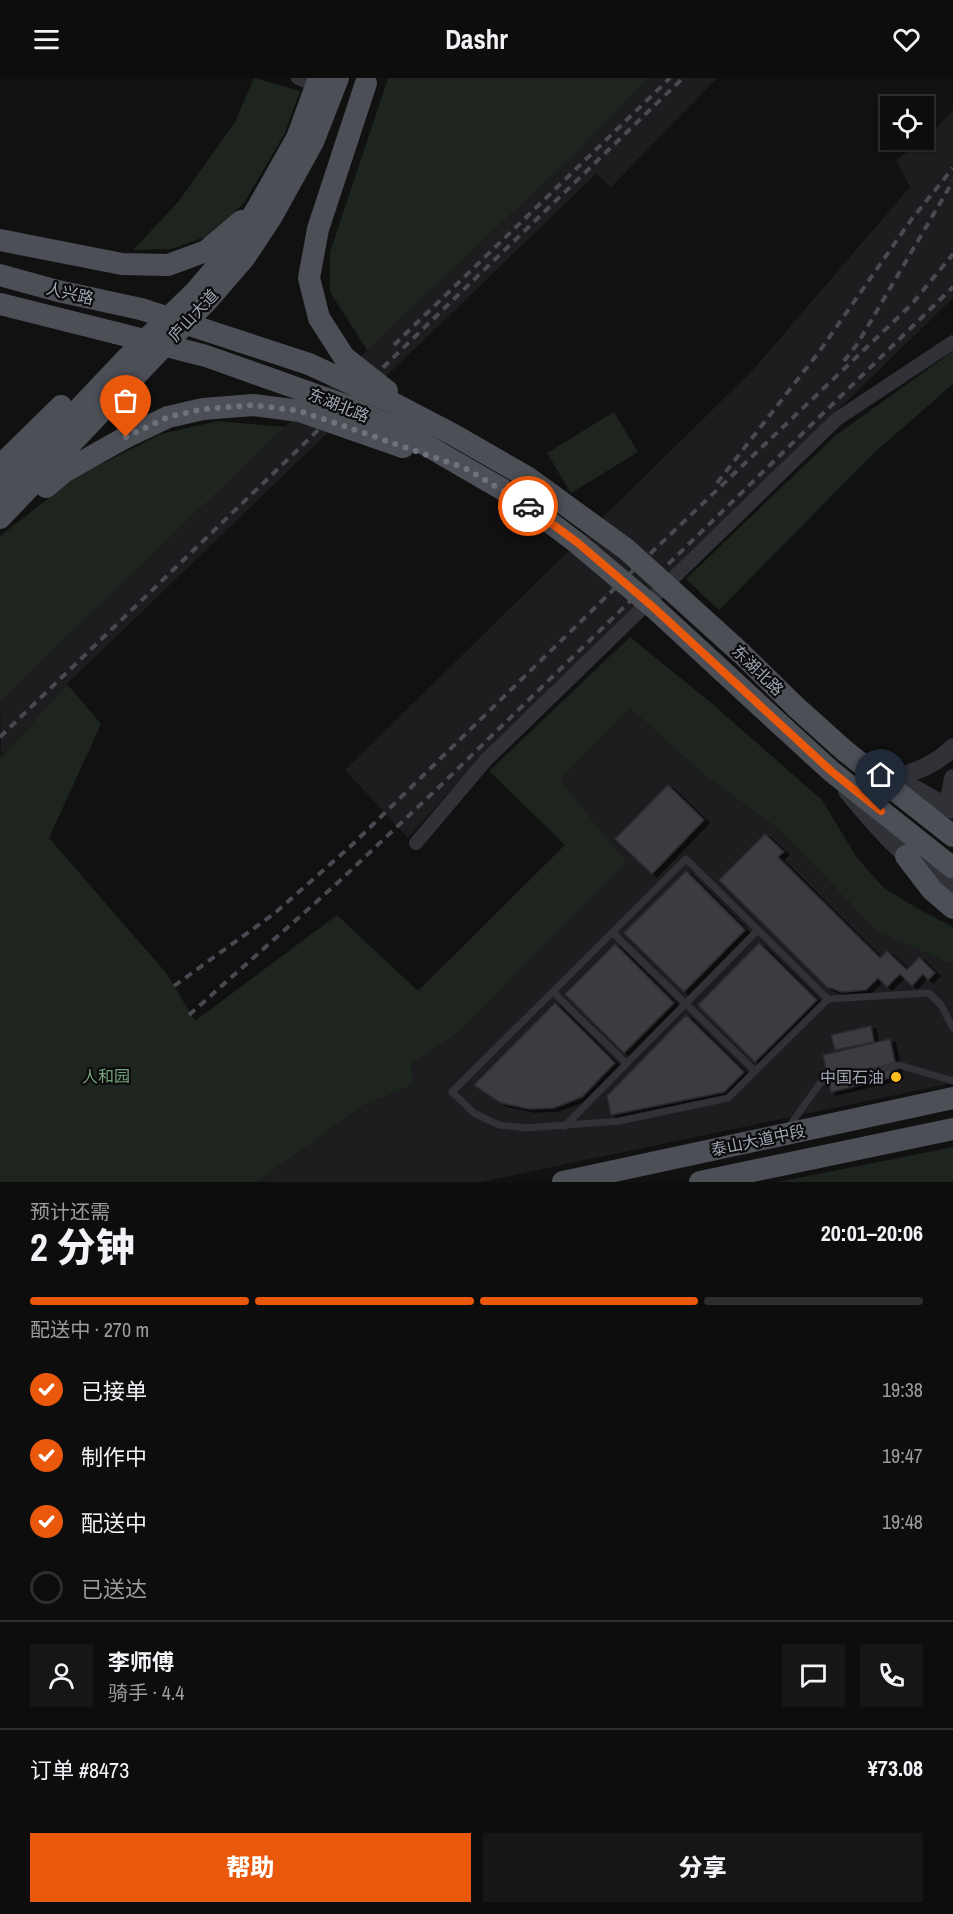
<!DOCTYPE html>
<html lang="zh">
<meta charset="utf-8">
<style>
body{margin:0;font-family:"Archivo Narrow","Noto Sans SC",sans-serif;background:#161617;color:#f1f3f6;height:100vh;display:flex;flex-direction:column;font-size:22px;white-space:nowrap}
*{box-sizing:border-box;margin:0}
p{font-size:20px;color:#9a9c9e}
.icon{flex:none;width:33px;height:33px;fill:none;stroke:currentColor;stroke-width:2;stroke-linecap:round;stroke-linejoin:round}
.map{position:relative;height:1104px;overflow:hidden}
.sheet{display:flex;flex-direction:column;background:#0d0d0e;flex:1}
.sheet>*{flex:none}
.controls{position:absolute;left:880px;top:18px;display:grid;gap:12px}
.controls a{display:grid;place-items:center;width:54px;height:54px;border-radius:0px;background:#0d0d0e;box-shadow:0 2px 4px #0004,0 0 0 2px #2d2d2e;font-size:30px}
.pin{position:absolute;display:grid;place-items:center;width:51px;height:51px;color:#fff;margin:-62px -26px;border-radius:50% 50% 50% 0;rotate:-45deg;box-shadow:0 0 6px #0007}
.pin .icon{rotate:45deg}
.courier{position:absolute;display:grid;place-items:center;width:60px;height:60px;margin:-30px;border:4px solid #ea580c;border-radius:50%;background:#fff;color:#222;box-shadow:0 2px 8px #0007}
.headline em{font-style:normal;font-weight:800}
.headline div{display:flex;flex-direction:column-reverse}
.headline{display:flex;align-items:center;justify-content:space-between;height:102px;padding:0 30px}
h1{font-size:39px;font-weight:800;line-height:45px}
.bar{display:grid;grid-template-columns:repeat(4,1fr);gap:9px 6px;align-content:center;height:72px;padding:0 30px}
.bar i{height:8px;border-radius:4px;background:#2d2d2e}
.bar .selected{background:#ea580c}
.bar p{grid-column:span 4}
.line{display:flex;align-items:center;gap:15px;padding:0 30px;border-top:2px solid #2d2d2e}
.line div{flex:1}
.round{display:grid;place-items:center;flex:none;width:63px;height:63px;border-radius:0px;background:#161617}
ol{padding:0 30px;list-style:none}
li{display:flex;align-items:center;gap:18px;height:66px}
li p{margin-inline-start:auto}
li .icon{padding:6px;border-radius:50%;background:#ea580c;color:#fff;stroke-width:4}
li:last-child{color:#9a9c9e}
li i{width:33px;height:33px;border:3px solid #2d2d2e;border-radius:50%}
.button{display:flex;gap:12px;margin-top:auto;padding:12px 30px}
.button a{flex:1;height:69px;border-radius:0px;background:#ea580c;color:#fff;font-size:24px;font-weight:800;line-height:69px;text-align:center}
.button a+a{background:#161617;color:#f1f3f6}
header{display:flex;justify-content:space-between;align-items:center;height:78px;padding:0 30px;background:#0d0d0e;font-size:27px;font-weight:800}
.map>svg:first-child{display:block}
.built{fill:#1d1d20}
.green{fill:#1d251e}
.building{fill:#3a3b41;stroke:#2b2b2f;stroke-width:1.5;filter:url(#shadow)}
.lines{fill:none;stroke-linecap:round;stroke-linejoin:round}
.service{stroke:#313238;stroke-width:7}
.minor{stroke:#313238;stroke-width:14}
.tertiary{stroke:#313238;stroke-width:18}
.primary{stroke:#4d4f57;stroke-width:22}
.rail{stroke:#484a51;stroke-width:4;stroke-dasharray:8 6;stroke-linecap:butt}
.primary-bridge{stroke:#4d4f57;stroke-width:22}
.done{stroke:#6f727c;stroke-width:6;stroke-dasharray:0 10.8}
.route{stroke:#ea580c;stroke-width:8}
.poi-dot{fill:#ffbc1c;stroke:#0c0c0d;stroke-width:2}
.labels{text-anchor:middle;stroke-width:4.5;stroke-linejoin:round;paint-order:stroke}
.street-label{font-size:16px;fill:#a1a6b5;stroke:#0c0c0d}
.park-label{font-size:16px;fill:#75a27a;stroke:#0c0c0d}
.poi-label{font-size:16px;fill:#a1a6b5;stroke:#0c0c0d;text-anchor:end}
</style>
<header><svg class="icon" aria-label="menu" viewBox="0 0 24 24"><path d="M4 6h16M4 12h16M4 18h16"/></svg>Dashr<svg class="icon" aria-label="heart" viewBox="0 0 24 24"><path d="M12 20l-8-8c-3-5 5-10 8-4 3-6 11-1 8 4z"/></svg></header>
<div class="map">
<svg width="953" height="1104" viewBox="0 0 953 1104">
<defs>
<filter id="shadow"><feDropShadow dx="5" dy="3" stdDeviation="0" flood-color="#0009"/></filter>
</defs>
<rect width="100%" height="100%" fill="#111112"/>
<g class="built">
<polygon points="649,0 717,0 611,109 596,96 67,606 1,680 0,623 285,349 576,75"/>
<polygon points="953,33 953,220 478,682 408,760 345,692 753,292 910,109 896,82 924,62"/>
<polygon points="630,630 704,697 777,750 877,853 953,887 953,1005 481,1104 257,1104 364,1027 413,1007 410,986 459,954 625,784 560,702"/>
</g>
<g class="green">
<polygon points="254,0 300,13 285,55 244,125 205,159 171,171 133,172 179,123 235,44"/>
<polygon points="388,0 649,0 576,75 367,272 330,214 330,174"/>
<polygon points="953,273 953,306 875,374 719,532 686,501 835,358"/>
<polygon points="614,334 638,374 571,415 547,375"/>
<polygon points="218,343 285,349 0,623 0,458 76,399 161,356"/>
<polygon points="630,559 709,623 822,722 857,780 884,810 922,833 953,849 953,887 877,853 777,750 704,697 630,630 560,702 626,784 459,954 411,986 413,1007 364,1027 257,1104 0,1104 0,678 2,679 67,606 101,646 49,760 167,896 195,943 337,837 418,913 565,767 489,693"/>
<polygon points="953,1069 953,1104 778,1104"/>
</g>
<g class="building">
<polygon points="668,707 704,742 652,796 615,761"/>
<polygon points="765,756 784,774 778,779 880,880 887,873 907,892 919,879 935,895 928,902 923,896 912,908 900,896 887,909 878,900 866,912 842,914 827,909 719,802"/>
<polygon points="686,793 745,852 684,914 624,855"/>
<polygon points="759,865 817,922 755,984 698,927"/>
<polygon points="615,866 674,925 624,975 565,916"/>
<polygon points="555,925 615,985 582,1019 554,1030 529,1031 501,1025 474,1007"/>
<polygon points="686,937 744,994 724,1014 611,1037 607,1018"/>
<polygon points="871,948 874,964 835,972 831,957"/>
<polygon points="890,961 898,998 831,1014 823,977"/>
</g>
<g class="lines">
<g class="service">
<polyline points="613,855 755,993"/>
<polyline points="553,914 626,985"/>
<polyline points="828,921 686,781 452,1014 474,1035 499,1047 526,1050 619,1043 728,1020 828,921 929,915 941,927 953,950"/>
<polyline points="565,1048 758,852"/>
<polyline points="788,1050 821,1004 899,987 953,1003"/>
</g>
<g class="minor">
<polyline points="298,0 316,7"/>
<polyline points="416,765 486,682 837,341 953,264"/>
</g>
<g class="tertiary">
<polyline points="876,689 953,732"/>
<path d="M896 699C918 693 937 686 953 669"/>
<polyline points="953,700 950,717 953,725"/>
<path d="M847 713C878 751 910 787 953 812"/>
</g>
<g class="primary">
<polyline points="0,162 122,186 168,187 206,173 241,143"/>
<polyline points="0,197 58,213 141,231"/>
<polyline points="0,226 116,255"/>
<polyline points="0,388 61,328"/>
<polyline points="46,409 64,394 126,359"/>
<polyline points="0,414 125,282 195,214 231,172 258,129 297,60 319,0"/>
<polyline points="0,440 207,223 245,179 272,138 313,64 338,0"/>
<polyline points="796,629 845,673 953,758"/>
<polyline points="784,650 831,693 953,790"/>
<polyline points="906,778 932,812 953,830"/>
<polyline points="563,1104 953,1020"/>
<polyline points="700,1104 953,1051"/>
</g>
<g class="rail">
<polyline points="394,267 670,0"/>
<polyline points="844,283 858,265 953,103"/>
<polyline points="717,405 819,274 911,142 953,90"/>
<polyline points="0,659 683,0"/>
<polyline points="174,908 275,835 353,766 654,472 911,227 953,176"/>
<polyline points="189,937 333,809 437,711 953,209"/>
</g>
<g class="primary-bridge">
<polyline points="366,5 318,151 309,200 319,240 344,279 387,313"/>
<polyline points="141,231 309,286 389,323 454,357 527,399 626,471 742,576 796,629"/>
<polyline points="116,255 206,278 350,329 407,356 519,421 577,465 653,529 784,650"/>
<polyline points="126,359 168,339 203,331 253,327 300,333 403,369"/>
</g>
</g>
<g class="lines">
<polyline class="done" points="126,359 168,339 203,331 254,327 300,333 465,390 528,428"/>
<polyline class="route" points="528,428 578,465 653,529 831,693 881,733"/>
</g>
<circle class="poi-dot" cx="896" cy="999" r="6"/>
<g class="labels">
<g class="street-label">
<text transform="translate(70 215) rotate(13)" y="6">人兴路</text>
<text transform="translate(193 237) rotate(-47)" y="6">庐山大道</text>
<text transform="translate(339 327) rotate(22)" y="6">东湖北路</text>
<text transform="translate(758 592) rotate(44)" y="6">东湖北路</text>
<text transform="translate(758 1062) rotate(-12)" y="6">泰山大道中段</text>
</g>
<g class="park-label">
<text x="106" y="1004">人和园</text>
</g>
<g class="poi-label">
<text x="884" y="1005">中国石油</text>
</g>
</g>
</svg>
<div class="controls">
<a><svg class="icon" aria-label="locate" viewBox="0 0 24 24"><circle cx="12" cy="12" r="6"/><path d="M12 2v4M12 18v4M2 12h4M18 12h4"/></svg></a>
</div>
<div class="pin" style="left:126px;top:359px;background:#ea580c"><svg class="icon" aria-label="bag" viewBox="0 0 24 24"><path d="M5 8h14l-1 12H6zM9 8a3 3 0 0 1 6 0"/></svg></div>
<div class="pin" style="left:881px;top:733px;background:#1f2937"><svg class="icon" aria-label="home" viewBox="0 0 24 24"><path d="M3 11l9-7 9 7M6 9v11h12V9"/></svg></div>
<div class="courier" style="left:528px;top:428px"><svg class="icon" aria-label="car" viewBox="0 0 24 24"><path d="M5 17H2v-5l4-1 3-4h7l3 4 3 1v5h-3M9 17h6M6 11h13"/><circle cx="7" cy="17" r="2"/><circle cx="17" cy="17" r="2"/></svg></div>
</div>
<section class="sheet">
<div class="headline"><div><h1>2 分钟</h1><p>预计还需</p></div><em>20:01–20:06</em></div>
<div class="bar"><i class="selected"></i><i class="selected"></i><i class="selected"></i><i></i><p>配送中 · 270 m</p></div>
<ol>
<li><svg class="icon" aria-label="check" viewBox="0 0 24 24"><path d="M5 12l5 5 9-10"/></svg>已接单<p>19:38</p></li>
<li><svg class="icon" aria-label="check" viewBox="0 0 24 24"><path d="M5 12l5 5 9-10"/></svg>制作中<p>19:47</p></li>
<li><svg class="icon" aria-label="check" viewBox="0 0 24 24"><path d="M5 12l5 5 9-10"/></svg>配送中<p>19:48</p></li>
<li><i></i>已送达</li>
</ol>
<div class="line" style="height:108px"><a class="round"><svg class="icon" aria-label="person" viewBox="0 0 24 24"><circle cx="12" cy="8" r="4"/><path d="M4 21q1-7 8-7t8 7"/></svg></a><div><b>李师傅</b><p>骑手 · 4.4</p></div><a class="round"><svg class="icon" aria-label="chat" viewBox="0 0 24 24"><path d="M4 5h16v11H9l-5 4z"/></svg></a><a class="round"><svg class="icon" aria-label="phone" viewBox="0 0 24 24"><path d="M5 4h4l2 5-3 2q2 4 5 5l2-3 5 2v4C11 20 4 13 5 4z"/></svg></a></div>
<div class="line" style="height:78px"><div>订单 #8473</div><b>¥73.08</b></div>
<div class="button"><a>帮助</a><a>分享</a></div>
</section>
